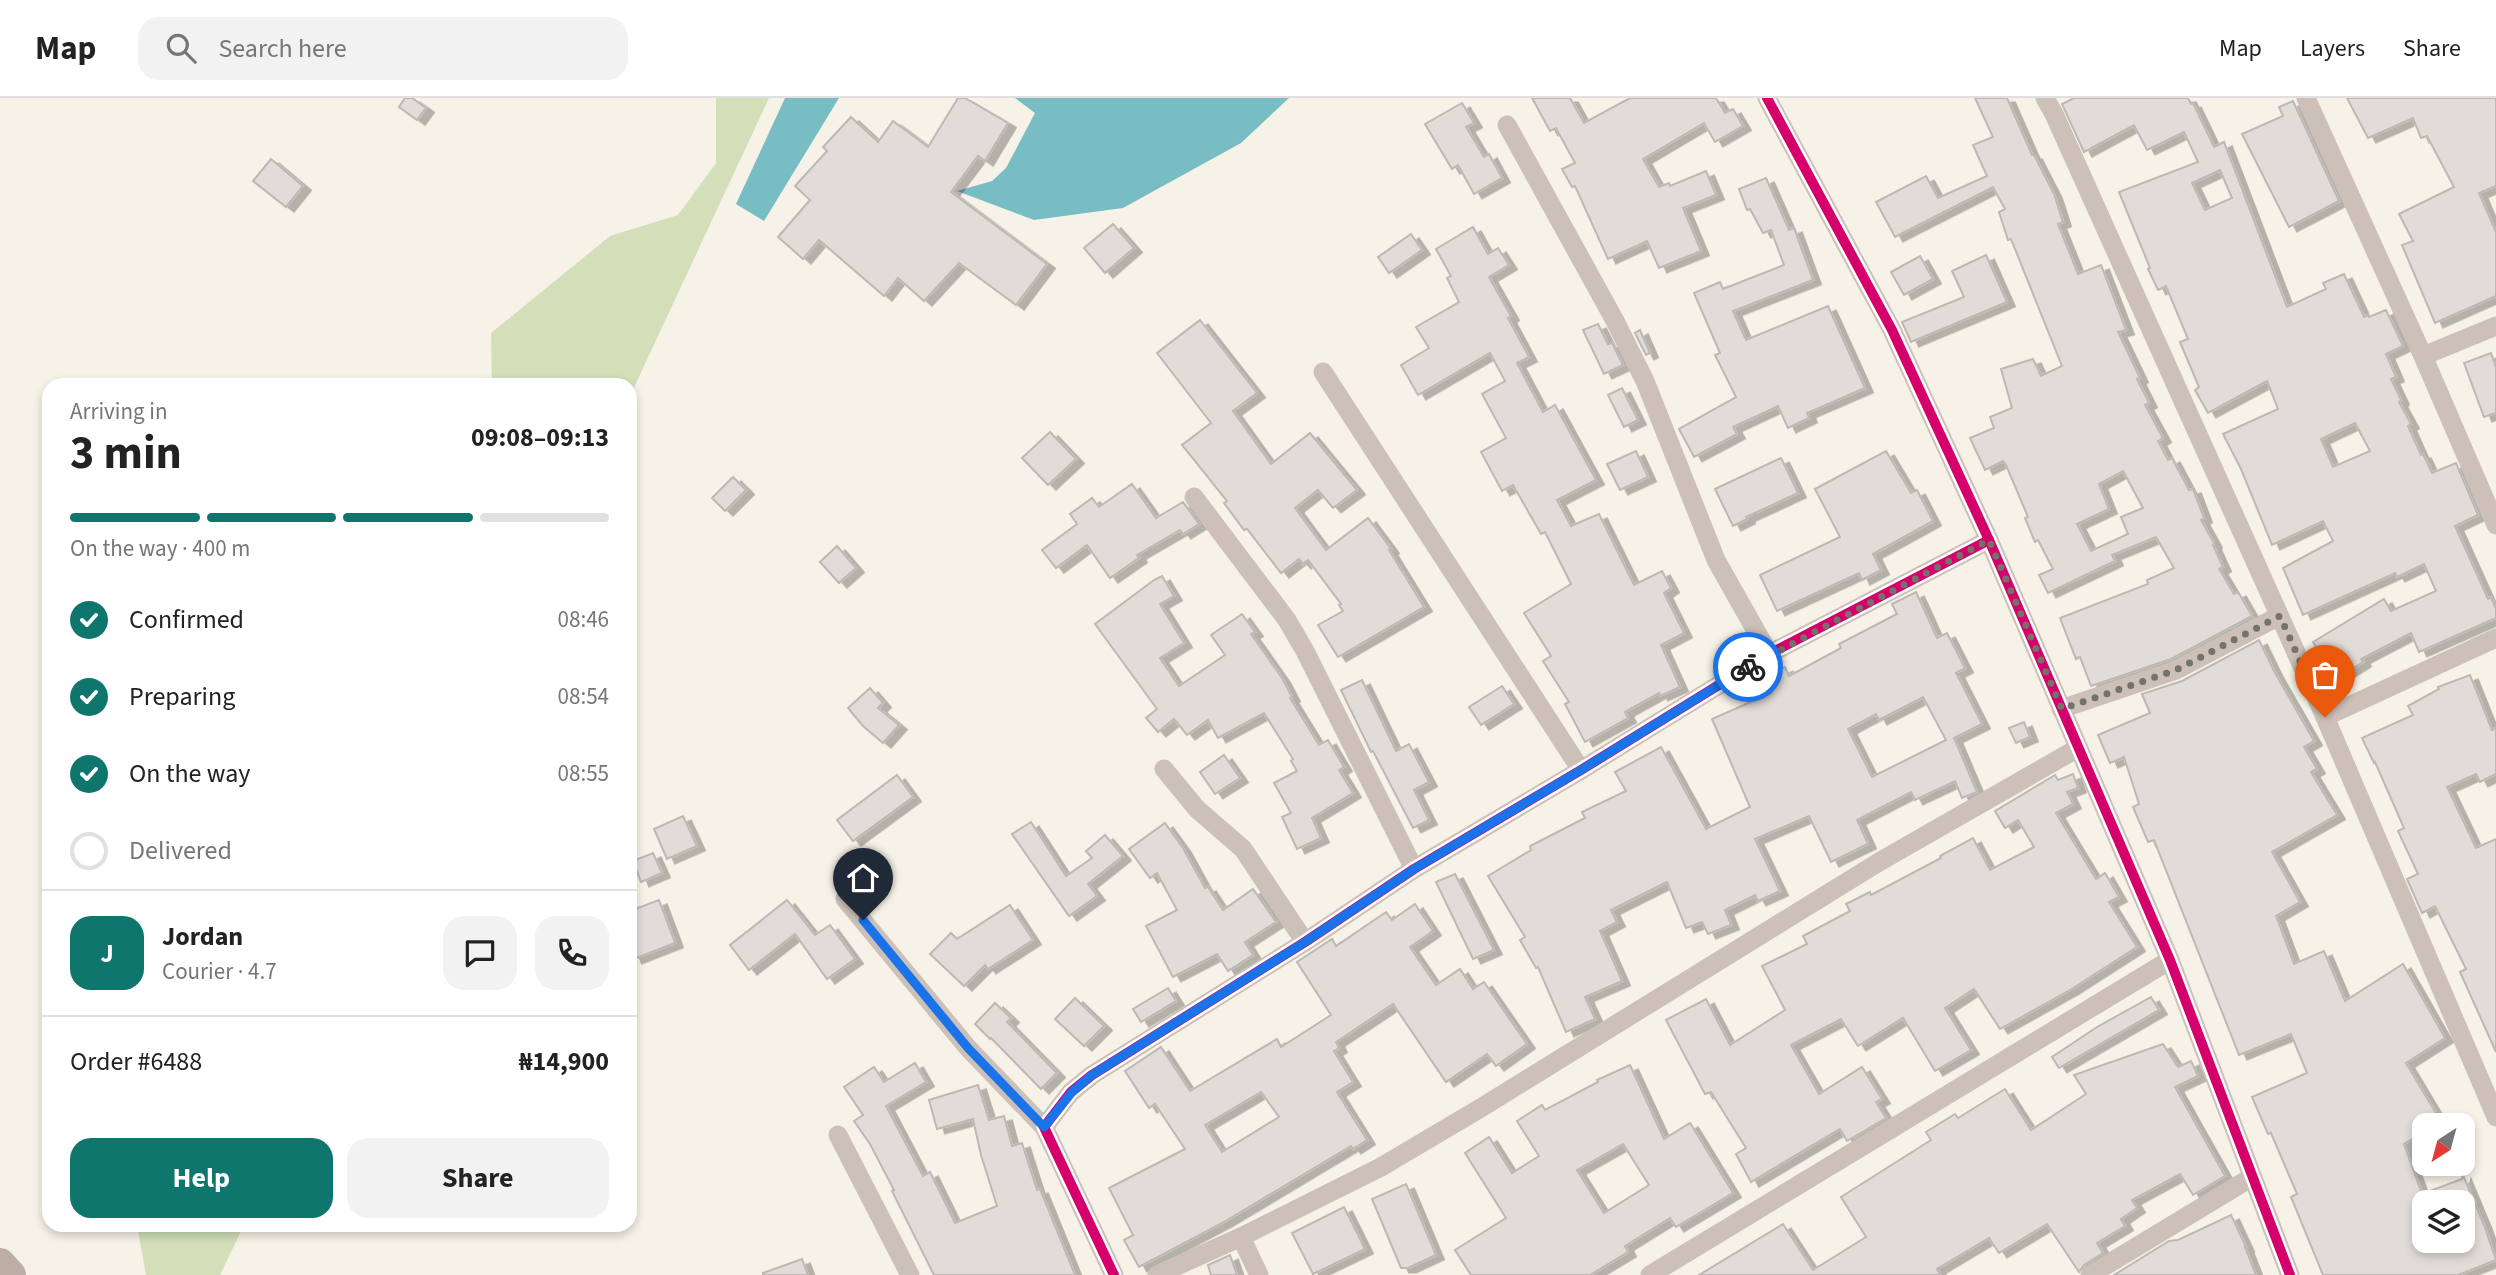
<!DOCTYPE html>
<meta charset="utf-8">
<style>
body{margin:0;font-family:"Source Sans 3",sans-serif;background:#f2f2f2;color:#222;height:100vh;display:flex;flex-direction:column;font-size:26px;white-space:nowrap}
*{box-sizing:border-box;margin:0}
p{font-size:23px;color:#767676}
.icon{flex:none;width:38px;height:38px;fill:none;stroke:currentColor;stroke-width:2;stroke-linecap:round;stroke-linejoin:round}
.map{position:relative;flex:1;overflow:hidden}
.drawer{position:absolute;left:42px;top:280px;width:595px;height:854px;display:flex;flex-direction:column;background:#fff;border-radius:21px;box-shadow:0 4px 10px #0003}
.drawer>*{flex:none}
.needle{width:46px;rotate:216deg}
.fabs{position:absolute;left:2412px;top:1015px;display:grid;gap:14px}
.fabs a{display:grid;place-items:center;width:63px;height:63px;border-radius:14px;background:#fff;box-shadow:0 4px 10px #0003;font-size:35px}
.pin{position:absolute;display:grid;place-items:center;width:60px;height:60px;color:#fff;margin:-72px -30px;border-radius:50% 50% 50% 0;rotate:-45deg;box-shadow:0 0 7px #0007}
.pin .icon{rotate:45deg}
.courier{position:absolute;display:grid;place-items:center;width:70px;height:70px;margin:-35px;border:5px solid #1a73e8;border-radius:50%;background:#fff;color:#222;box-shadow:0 2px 9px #0007}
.overview em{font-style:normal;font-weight:700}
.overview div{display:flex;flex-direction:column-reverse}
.overview{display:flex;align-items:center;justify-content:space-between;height:119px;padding:0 28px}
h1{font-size:46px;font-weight:700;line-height:52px}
.bar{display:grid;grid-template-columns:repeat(4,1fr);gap:10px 7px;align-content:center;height:84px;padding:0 28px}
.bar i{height:9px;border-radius:5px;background:#e0e0e0}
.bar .current{background:#0f766e}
.bar p{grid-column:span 4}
.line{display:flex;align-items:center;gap:18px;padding:0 28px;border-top:2px solid #e0e0e0}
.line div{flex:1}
.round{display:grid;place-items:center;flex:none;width:74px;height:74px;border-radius:21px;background:#f2f2f2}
ol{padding:0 28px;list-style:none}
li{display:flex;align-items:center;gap:21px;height:77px}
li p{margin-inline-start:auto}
li .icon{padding:7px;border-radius:50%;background:#0f766e;color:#fff;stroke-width:4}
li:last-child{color:#767676}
li i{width:38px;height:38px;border:4px solid #e0e0e0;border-radius:50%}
.cta{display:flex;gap:14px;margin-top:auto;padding:14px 28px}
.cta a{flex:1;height:80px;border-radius:21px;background:#0f766e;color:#fff;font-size:28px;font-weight:700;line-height:80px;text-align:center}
.cta a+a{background:#f2f2f2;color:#222}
header{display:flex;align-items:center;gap:42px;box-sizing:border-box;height:98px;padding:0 35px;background:#fff;border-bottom:2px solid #e0e0e0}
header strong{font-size:33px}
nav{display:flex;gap:38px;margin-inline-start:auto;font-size:24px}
.search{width:490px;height:63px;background:#f2f2f2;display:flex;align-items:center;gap:18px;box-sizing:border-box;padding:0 24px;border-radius:21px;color:#767676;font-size:26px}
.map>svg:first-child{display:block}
.green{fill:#d2dfb9}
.water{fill:#78bdc3}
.building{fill:#e2dcd9;stroke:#bdb8b5;stroke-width:2;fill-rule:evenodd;filter:url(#shadow)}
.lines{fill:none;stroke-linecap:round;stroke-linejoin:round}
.street{stroke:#ccc0b9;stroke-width:19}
.primary{stroke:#bdada4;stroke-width:30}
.cycleway-casing{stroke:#fff;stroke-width:15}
.cycleway{stroke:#d6006c;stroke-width:10}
.done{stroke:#757269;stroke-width:7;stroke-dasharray:0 12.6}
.route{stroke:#1a73e8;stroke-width:9}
</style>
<header>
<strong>Map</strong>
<div class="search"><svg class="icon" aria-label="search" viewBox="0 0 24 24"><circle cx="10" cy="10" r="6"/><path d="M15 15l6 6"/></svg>Search here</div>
<nav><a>Map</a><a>Layers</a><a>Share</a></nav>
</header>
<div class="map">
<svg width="2496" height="1177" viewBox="0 0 2496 1177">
<defs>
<filter id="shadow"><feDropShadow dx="8" dy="4.5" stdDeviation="0" flood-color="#0004"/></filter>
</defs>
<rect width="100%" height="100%" fill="#f6f2e7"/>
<g class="green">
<polygon points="716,0 769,0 630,298 630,287 492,287 491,235 610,138 678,117 716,65"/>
<polygon points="137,1127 244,1127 220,1177 146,1177"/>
</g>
<g class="water">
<polygon points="785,0 839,0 764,123 736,106"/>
<polygon points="1015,0 1289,0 1241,45 1123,110 1034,122 957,93 992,83 1006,70 1035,15"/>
</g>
<g class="building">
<polygon points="405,0 412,0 426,10 417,22 399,9"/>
<polygon points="958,0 965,0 1008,25 985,63 978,58 951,94 1047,166 1016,207 959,165 924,203 898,180 884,198 819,142 803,161 778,139 810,102 795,88 827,53 823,49 851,19 878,44 893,23 928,49"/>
<polygon points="1532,0 1570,0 1584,25 1630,0 1716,0 1725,15 1733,11 1743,28 1715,44 1704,25 1643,61 1659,89 1669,85 1670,88 1706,73 1716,97 1683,110 1701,153 1659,170 1647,143 1608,161 1575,88 1572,89 1562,71 1575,65 1556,30 1550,33"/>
<path d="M1975 0H2007L2032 57H2034L2054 96 2063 124 2058 126 2078 176 2101 167 2126 232 2118 234 2140 280 2137 281 2149 305 2145 307 2163 340 2158 343 2168 362 2172 360 2189 392 2193 391 2204 420 2201 422 2214 445 2213 447 2223 469 2219 471 2234 496 2238 494 2252 518 2171 561 2091 588 2080 559 2076 561 2060 520 2148 486 2147 482 2174 470 2156 439 2112 457 2115 463 2048 495 2039 477 2053 471 2038 442 2035 444 2025 420 2028 419 2006 367 2003 363 1985 372 1970 340 1994 330 1990 319 2012 310 2001 271 2033 261 2041 278 2062 268 2011 141 2008 142 1999 114 2005 111 1993 89 1895 139 1876 104 1926 78 1938 100 1987 78 1973 47 1993 39ZM2123 373 2143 410 2121 419 2128 436 2091 453 2077 426 2109 411 2099 386Z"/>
<path d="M2074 0H2188L2191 6 2193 5 2214 49 2224 44 2287 209 2326 191 2323 185 2344 176 2364 219 2368 217 2369 219 2386 212 2403 248 2386 256 2396 279 2391 281 2401 302 2399 304 2411 326 2408 328 2421 357 2423 356 2432 375 2456 365 2478 417 2455 428 2488 501 2491 499 2496 511V520L2419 554 2411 535 2361 561 2363 564 2336 581 2313 544 2384 501 2391 513 2436 493 2424 466 2397 479 2395 475 2303 517 2283 470 2333 443 2323 423 2272 447 2241 371 2223 336 2278 311 2267 283 2208 315 2195 292 2199 289 2180 244 2188 241 2166 188 2158 192 2148 171 2150 170 2119 94 2198 64 2184 34 2147 52 2134 27 2084 54 2062 6ZM2220 72 2232 100 2205 112 2192 85ZM2355 325 2370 353 2333 369 2321 341Z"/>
<polygon points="2347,0 2496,0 2496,88 2479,95 2496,134 2496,198 2435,225 2402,147 2413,143 2399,116 2454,89 2427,38 2421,40 2413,20 2368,40"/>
<polygon points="2293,3 2339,103 2289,129 2242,36 2283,18 2279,9"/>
<polygon points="1462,5 1474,25 1466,29 1484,59 1489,56 1502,80 1474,96 1458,67 1452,71 1425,26"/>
<polygon points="271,61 303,88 286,109 253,83"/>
<polygon points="1766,80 1789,132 1794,130 1813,182 1733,213 1746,242 1828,208 1865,290 1807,315 1809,320 1788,330 1778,308 1733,329 1737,336 1694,359 1679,331 1736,299 1715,257 1720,255 1694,195 1720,184 1723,191 1784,167 1771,132 1763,135 1750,111 1747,112 1739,91"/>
<polygon points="1113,126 1134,150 1105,175 1084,150"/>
<polygon points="1473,129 1488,156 1498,150 1509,167 1489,179 1511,218 1508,220 1529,259 1517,265 1543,314 1555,307 1596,382 1557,402 1571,428 1599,416 1634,487 1662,473 1671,490 1664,495 1684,535 1661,547 1680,589 1660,598 1659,595 1625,614 1628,620 1585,644 1565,606 1569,604 1543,563 1551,558 1524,515 1571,486 1545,434 1541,436 1513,387 1502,393 1481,354 1506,340 1482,296 1505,283 1490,255 1418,297 1401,267 1429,250 1416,229 1459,204 1447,180 1451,178 1436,151"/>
<polygon points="1411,136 1422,152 1389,175 1378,159"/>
<polygon points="1986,157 2007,204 1911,244 1902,224 1964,199 1952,173"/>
<polygon points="1920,158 1933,181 1904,197 1891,174"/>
<polygon points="1200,222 1257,295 1233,313 1271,366 1310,335 1357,392 1333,410 1318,392 1295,410 1326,452 1368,420 1391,451 1389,452 1424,509 1338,559 1318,527 1343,513 1339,507 1341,506 1308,462 1303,466 1299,461 1281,475 1247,431 1244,432 1224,405 1227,403 1182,347 1211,325 1157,255"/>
<polygon points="1598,226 1608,246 1612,245 1623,267 1604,276 1583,232"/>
<polygon points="1640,232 1650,255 1646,257 1635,235"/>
<polygon points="2491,255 2496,269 2496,315 2484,319 2464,265"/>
<polygon points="1622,290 1638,322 1624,329 1608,297"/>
<polygon points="1050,334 1076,361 1048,387 1022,360"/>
<polygon points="1636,353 1648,379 1620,392 1607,366"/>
<polygon points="1886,353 1911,395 1917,392 1933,423 1873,456 1881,472 1862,482 1859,475 1777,513 1760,477 1840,439 1815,391"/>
<polygon points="1781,360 1798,395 1746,419 1747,421 1733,428 1715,391"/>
<polygon points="733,379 746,392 725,413 712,400"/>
<polygon points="1132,386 1156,420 1183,404 1199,426 1183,436 1180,432 1137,457 1139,460 1110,480 1087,447 1056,470 1042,452 1077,426 1070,416 1092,400 1099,409"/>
<polygon points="837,448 856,470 839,485 820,464"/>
<polygon points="1162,478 1174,498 1160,506 1184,545 1160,560 1179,588 1225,557 1211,537 1242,516 1255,534 1251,536 1282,580 1292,599 1290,600 1319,647 1328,642 1344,669 1339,672 1353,695 1312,720 1321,740 1297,751 1282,719 1291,715 1274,685 1297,673 1291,663 1293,661 1264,615 1218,640 1208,622 1187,637 1174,621 1158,634 1146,620 1157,611 1095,526 1154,482"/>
<path d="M1916 494 1937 540 1947 535 1965 570 1956 575 1982 626 1954 640 1977 694 1962 700 1955 683 1915 702 1911 694 1857 722 1868 746 1831 764 1809 718 1755 741 1780 793 1758 803 1755 797 1725 812 1731 827 1708 836 1702 824 1686 830 1667 784 1611 812 1617 824 1600 833 1622 883 1585 899 1595 921 1566 934 1538 869 1536 870 1520 842 1525 839 1488 778 1531 752 1530 748 1585 720 1582 714 1626 693 1615 674 1661 649 1706 731 1750 709 1712 621 1771 595 1763 580 1785 569 1789 578 1841 550 1839 546 1897 516 1892 506ZM1923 599 1946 642 1872 679 1848 631 1876 616 1879 622Z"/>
<path d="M2259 542 2274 573 2314 643 2304 649 2317 671 2311 674 2337 717 2272 754 2300 804 2276 818 2294 866 2324 853 2345 903 2403 866 2445 940 2406 965 2443 1027H2424V1034L2404 1046 2422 1096 2462 1081 2463 1077 2484 1127 2496 1162 2458 1177H2323L2291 1099 2297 1096 2271 1035 2268 1036 2252 999 2307 975 2291 936 2239 957 2154 742 2148 744 2133 709 2139 706 2124 659 2110 665 2098 637 2150 615 2142 596 2182 583ZM2424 1104H2462V1143H2442L2424 1150Z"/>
<polygon points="2470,577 2492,632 2496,630 2496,676 2480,684 2476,676 2447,689 2476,750 2496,741 2496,954 2460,874 2466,871 2435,808 2422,815 2407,781 2418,776 2398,733 2404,730 2375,664 2374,665 2362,640 2413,617 2408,608 2439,591 2438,589"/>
<polygon points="1362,582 1396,653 1409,646 1429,684 1414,692 1429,722 1413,730 1373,653 1371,654 1341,592"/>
<polygon points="1502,588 1514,606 1481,627 1469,609"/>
<polygon points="870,590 883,605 878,610 899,627 883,645 863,628 848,610"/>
<polygon points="2024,624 2030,639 2016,645 2009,630"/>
<polygon points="1224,657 1240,680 1215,696 1200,674"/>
<polygon points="2073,676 2078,690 2067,694 2073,706 2056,715 2096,781 2105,775 2119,799 2109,804 2137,849 2070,892 2000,931 1974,891 1945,910 1971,952 1935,973 1903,920 1858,948 1841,921 1791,947 1819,996 1862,969 1882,1001 1876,1004 1886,1020 1847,1043 1840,1031 1751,1084 1736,1056 1746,1050 1711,994 1705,996 1666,922 1706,901 1730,947 1785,912 1762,868 1807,846 1803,838 1850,813 1846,806 1870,794 1871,797 1941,760 1940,758 1973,740 1990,772 2034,749 2018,722 2005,730 1995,713 2055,677 2058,682"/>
<polygon points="897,677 913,699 853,743 837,722"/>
<polygon points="683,718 697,748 667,761 654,731"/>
<polygon points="1031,724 1066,778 1092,760 1086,753 1105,737 1123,758 1088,786 1097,798 1069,818 1012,736"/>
<polygon points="1165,725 1183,750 1205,790 1208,789 1223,812 1253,791 1276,824 1245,844 1253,857 1228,873 1217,856 1173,879 1146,828 1177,812 1157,775 1150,780 1129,751"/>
<polygon points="653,755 662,775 641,784 633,763"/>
<polygon points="1455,776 1494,852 1473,861 1436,784"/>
<polygon points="659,802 675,845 634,861 630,851 630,813"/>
<polygon points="787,802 815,837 830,827 855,861 827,881 795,836 749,872 730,847"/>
<path d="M1415 806 1433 833 1410 849 1436 887 1460 871 1473 891 1484 884 1527 946 1496 968 1487 956 1446 984 1393 906 1336 944 1339 950 1334 953 1353 984 1337 994 1367 1042 1353 1051 1351 1048 1224 1124 1139 1169 1124 1142 1133 1137 1109 1090 1185 1051 1155 1006 1149 1010 1125 973 1161 949 1190 993 1277 941 1281 949 1331 917 1297 864 1332 841 1336 848 1386 814 1392 822ZM1261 994 1279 1019 1222 1054 1205 1027Z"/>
<polygon points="1010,807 1033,842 988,871 985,867 964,888 930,856 951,835 957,841"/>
<polygon points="1168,890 1176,903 1141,924 1133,911"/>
<polygon points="2151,899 2159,912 2059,970 2052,959 2097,929"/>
<polygon points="1075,900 1104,928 1084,948 1055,921"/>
<polygon points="995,905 1011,920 1007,924 1057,975 1041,991 991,940 990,941 975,926"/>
<polygon points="2163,946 2178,969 2191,963 2198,978 2175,989 2225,1078 2193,1097 2180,1076 2132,1102 2137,1110 2121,1121 2125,1128 2097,1145 2103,1155 2084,1167 2079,1174 2047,1126 1999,1155 1989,1140 1937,1171 1940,1177 1699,1177 1783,1126 1813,1172 1866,1139 1841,1099 1931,1042 1926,1034 1955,1016 1958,1020 2005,991 2031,1032 2086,996 2074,977"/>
<polygon points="915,965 926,984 886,1008 923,1078 930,1074 955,1125 997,1108 981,1057 973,1021 937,1031 929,1002 978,987 989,1022 1004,1018 1012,1048 1022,1045 1037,1092 1040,1091 1075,1177 934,1177 892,1093 894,1092 870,1046 854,1023 863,1017 844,989 874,969 884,984"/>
<path d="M1630 967 1664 1041 1690 1025 1733 1095 1676 1129 1670 1120 1625 1148 1628 1154 1590 1177H1471L1455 1152 1506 1120 1465 1055 1489 1039 1512 1075 1539 1058 1517 1023 1542 1007 1545 1012 1598 984 1597 982ZM1623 1046 1649 1087 1604 1115 1577 1072Z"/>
<polygon points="1406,1086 1436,1157 1408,1170 1401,1170 1372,1101"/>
<polygon points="1344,1109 1365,1151 1313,1176 1292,1135"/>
<polygon points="2231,1117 2246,1149 2245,1149 2256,1177 2114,1177 2169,1143 2178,1142"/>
<polygon points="1230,1157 1237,1177 1211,1177 1208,1167"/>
<polygon points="802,1161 808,1177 763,1177 763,1175"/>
</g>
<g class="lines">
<g class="street">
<polyline points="1767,0 1892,232 1989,442 2170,862 2290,1177"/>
<polyline points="2045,0 2054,16 2325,619 2496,1019"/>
<polyline points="2306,0 2423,258 2496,427"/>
<polyline points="1507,27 1614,221 1645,283 1716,462 1769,556"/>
<polyline points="2423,258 2496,228"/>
<polyline points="1323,274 1581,672"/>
<polyline points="1194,399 1287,522 1305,553 1414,771"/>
<polyline points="2061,611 2176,572 2279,518"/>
<polyline points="2325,619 2496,540"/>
<polyline points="1164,671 1197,711 1243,751 1305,844"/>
<polyline points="845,801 968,950 1044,1029"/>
<polyline points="838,1037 910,1177"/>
<polyline points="1241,1139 1259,1177"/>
<polyline points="1114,1177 1044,1029 1071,994 1092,977 1305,844 1414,771 1581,672 1769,556 1989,442"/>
<polyline points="1157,1177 1241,1139 1381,1069 1479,1011 1879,764 2078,650"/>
<polyline points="1650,1177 2170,862"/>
<polyline points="2090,1177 2252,1079"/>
</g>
<polyline class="primary" points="0,1165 11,1177"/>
<defs>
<g id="cycleway">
<polyline points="1767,0 1892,232 1989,442 2170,862 2290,1177"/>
<polyline points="1114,1177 1044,1029 1071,994 1092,977 1305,844 1414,771 1581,672 1769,556 1989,442"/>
</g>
</defs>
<use href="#cycleway" class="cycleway-casing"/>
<use href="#cycleway" class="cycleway"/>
</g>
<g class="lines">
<polyline class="done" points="1748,569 1989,442 2062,611 2176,572 2280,518 2325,619"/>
<polyline class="route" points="863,822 968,950 1044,1029 1072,994 1092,977 1305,844 1414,771 1581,672 1748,569"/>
</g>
</svg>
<div class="fabs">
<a><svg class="needle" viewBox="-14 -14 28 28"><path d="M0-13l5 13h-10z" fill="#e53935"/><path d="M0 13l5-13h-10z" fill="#767676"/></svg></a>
<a><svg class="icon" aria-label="layers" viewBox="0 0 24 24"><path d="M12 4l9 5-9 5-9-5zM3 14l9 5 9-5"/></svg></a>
</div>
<div class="pin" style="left:2325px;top:619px;background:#ea580c"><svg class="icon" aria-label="bag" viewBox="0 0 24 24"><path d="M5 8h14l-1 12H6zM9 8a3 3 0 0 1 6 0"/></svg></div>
<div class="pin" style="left:863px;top:822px;background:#1f2937"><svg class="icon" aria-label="home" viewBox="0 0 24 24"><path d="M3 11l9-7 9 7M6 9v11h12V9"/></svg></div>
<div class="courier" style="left:1748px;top:569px"><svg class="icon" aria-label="bike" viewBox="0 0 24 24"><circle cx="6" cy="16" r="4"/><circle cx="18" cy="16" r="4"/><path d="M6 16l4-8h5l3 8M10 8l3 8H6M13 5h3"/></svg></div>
<section class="drawer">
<div class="overview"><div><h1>3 min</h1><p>Arriving in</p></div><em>09:08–09:13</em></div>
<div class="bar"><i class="current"></i><i class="current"></i><i class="current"></i><i></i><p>On the way · 400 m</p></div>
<ol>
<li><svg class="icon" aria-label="check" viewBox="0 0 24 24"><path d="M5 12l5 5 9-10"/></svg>Confirmed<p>08:46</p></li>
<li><svg class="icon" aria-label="check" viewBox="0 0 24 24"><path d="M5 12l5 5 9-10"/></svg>Preparing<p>08:54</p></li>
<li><svg class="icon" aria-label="check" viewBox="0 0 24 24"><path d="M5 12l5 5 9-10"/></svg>On the way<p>08:55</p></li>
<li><i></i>Delivered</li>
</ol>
<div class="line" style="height:126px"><b class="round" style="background:#0f766e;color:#fff">J</b><div><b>Jordan</b><p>Courier · 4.7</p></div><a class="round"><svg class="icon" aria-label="chat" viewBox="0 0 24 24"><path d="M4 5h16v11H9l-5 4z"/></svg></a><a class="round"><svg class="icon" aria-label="phone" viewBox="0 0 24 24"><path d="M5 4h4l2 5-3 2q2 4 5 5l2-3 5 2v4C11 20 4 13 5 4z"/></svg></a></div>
<div class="line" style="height:91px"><div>Order #6488</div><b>₦14,900</b></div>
<div class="cta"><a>Help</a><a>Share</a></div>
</section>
</div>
